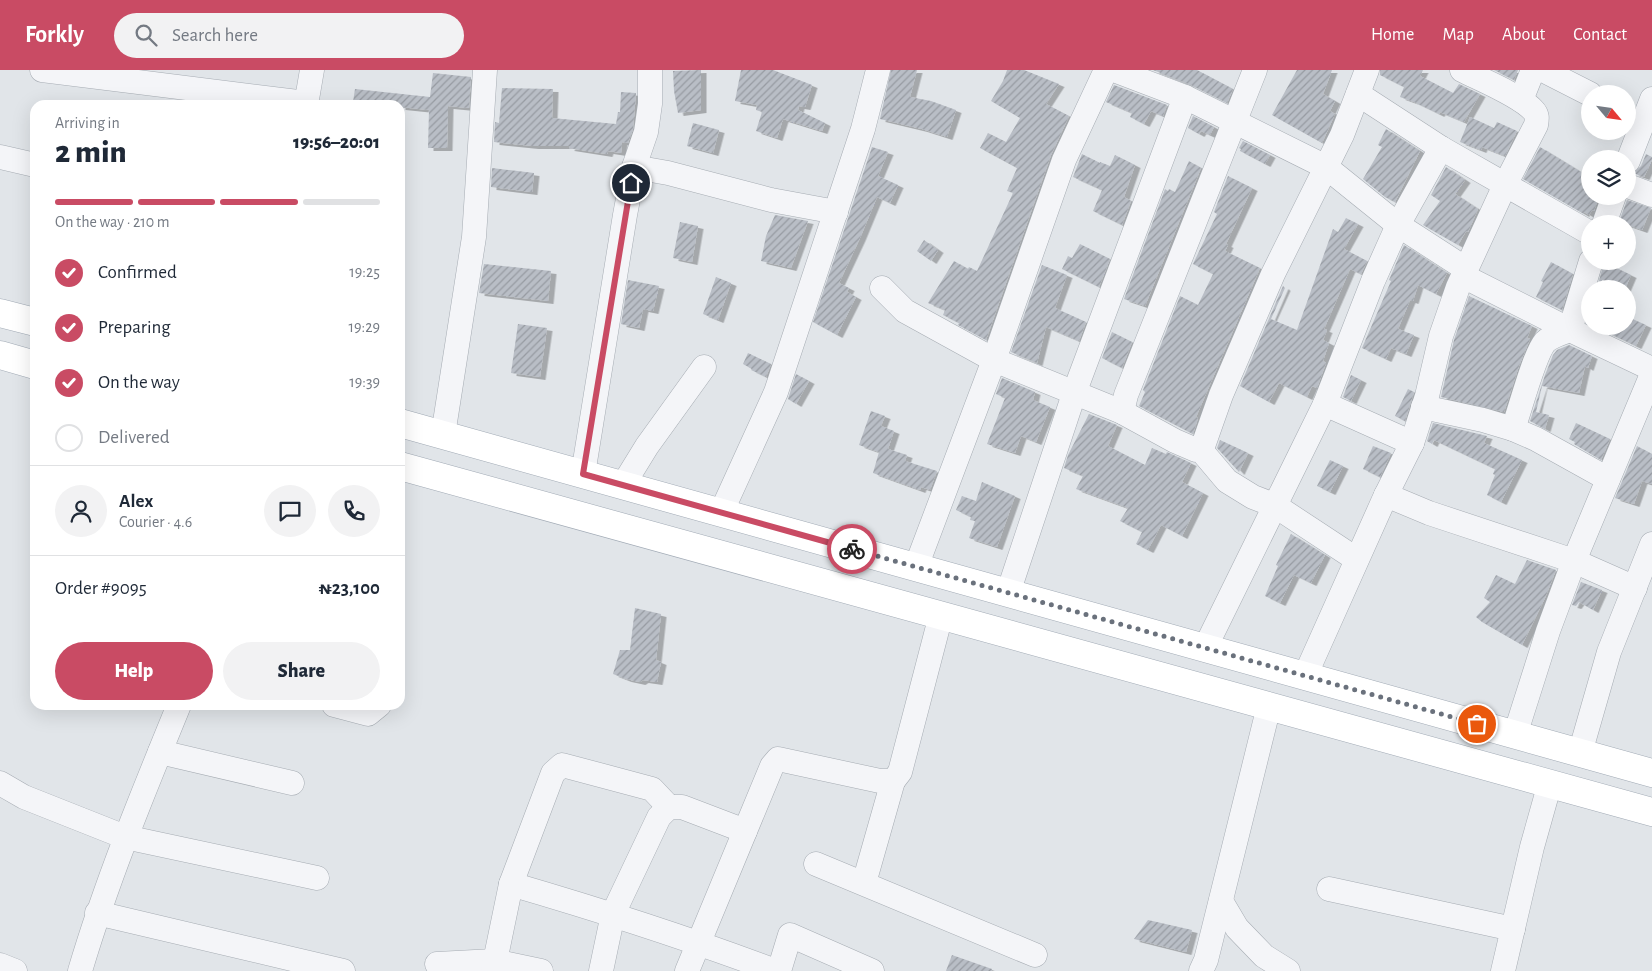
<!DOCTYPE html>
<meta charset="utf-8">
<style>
body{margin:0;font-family:"Alegreya Sans",sans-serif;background:#f2f2f3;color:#1f2937;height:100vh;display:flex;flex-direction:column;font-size:19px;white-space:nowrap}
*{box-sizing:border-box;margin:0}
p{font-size:16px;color:#747a83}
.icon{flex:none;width:28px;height:28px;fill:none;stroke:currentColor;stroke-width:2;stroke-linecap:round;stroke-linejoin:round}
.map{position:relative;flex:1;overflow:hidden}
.panel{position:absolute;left:30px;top:30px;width:375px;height:610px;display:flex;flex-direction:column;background:#fff;border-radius:15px;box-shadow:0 5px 20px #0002}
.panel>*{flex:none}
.needle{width:32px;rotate:119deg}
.buttons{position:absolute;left:1581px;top:15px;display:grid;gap:10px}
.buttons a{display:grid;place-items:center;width:55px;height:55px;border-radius:50%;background:#fff;box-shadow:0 5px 20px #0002;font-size:25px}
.pin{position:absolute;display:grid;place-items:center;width:42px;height:42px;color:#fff;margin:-21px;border:2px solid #fff;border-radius:50%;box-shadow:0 1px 5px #0007}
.courier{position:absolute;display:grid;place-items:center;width:50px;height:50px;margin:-25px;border:4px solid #c94b64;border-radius:50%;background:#fff;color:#222;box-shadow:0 1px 6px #0007}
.summary em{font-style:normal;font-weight:800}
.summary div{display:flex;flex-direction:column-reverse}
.summary{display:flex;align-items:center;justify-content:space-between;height:85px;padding:0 25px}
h1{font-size:32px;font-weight:800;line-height:38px}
.bar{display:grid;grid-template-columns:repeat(4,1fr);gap:8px 5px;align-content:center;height:60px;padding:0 25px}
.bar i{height:6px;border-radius:4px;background:#e0e1e3}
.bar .on{background:#c94b64}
.bar p{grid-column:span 4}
.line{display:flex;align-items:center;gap:12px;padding:0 25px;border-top:1px solid #e0e1e3}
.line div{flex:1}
.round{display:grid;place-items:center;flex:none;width:52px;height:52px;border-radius:26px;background:#f2f2f3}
ol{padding:0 25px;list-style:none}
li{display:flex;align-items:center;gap:15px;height:55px}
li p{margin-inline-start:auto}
li .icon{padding:5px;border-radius:50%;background:#c94b64;color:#fff;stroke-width:4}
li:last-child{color:#747a83}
li i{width:28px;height:28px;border:2px solid #e0e1e3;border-radius:50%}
.action{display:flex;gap:10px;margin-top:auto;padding:10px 25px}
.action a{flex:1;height:58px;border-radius:30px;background:#c94b64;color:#fff;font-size:20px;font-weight:800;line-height:58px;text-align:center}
.action a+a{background:#f2f2f3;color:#1f2937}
header{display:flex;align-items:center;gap:30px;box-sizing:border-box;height:70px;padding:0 25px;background:#c94b64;color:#fff}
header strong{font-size:24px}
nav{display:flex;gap:28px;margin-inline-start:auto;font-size:18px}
.search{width:350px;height:45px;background:#f2f2f3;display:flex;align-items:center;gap:12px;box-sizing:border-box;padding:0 18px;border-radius:28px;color:#747a83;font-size:19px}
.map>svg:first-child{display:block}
.building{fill:url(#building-hatch);filter:url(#shadow)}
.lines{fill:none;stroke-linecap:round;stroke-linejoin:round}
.minor-casing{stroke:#a6acb3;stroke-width:25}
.major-casing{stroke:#a1aab5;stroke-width:29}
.minor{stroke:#f4f5f8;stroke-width:24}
.major{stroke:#fff;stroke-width:28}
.done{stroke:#6a717c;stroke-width:5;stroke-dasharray:0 9}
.route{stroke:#c94b64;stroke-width:6}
</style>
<header>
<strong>Forkly</strong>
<div class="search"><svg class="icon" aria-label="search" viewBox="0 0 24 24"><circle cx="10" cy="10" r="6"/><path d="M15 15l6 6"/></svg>Search here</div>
<nav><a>Home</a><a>Map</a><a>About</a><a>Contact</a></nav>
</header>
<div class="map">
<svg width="1652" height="901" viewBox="0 0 1652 901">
<defs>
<pattern id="building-hatch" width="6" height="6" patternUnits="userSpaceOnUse" patternTransform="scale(1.25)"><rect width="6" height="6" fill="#b9bec6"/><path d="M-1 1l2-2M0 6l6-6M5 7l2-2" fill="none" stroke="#979ba2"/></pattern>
<filter id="shadow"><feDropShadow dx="5.5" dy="3" stdDeviation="0" flood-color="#0004"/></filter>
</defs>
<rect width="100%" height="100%" fill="#e1e5e9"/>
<g class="building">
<polygon points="701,0 701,40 678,43 674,21 673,1"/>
<polygon points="741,0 773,0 812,15 805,37 799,36 798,40 825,53 822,61 783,49 777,68 756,61 762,42 756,40 757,35 735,31"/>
<polygon points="891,0 917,0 910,27 931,31 956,40 947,67 922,59 880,49"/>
<polygon points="1007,0 1024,0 1059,14 1046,34 1069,46 1051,85 986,270 958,255 959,253 943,245 945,240 928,233 954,191 968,199 969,197 977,201 1013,123 1007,121 1017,98 980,78 988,63 1006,72 1020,48 991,31 1003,11"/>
<polygon points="1153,0 1197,0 1233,19 1227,33 1191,15"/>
<polygon points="1297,0 1332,0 1323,24 1335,31 1330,41 1335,44 1322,73 1272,45"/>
<polygon points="1380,0 1423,0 1420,6 1453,23 1459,14 1480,24 1464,52 1440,42 1439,44 1414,32 1400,27 1404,17 1380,5"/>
<polygon points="1494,0 1518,0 1514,10"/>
<polygon points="433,3 471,7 469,38 448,36 447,78 428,78 429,40 400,37 400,35 353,32 355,19 430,27"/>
<polygon points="1114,15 1167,35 1163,46 1151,41 1144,54 1130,47 1132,43 1106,32"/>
<polygon points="502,18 553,19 552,48 616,54 618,42 620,42 621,22 636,23 633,59 628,73 622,72 621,83 608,81 607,84 569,78 570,76 533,76 494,72 495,52 499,53"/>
<polygon points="1193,46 1214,57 1210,65 1201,61 1199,64 1188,58"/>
<polygon points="1470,47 1494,58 1497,52 1517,61 1505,86 1482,77 1481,80 1460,72"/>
<polygon points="693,53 719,60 713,83 687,76"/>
<polygon points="1386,59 1420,81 1395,132 1385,127 1363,109 1382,77 1378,75"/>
<polygon points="1243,71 1270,85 1265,94 1240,81 1241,79 1239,78"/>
<polygon points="872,77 888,82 878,106 898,115 890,133 877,127 860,168 839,213 849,218 847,222 856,227 837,265 813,252"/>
<polygon points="1540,77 1586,105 1581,115 1590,120 1590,126 1599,126 1594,141 1592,140 1589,145 1584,142 1584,144 1523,109"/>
<polygon points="1082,84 1100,93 1100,92 1110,96 1115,85 1135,95 1124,127 1131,131 1122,155 1093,141 1102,120 1073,107"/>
<polygon points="1646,84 1652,87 1652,90 1644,107 1633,103 1641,96"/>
<polygon points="1189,91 1201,98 1145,236 1124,229 1165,119 1168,121 1169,119 1175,122"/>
<polygon points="1446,97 1465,110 1455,124 1478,139 1468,162 1466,161 1458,175 1423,155 1440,131 1431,125"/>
<polygon points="492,98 534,103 532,122 491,117"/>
<polygon points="1228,106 1252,118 1226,174 1228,175 1225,181 1260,198 1196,347 1198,348 1193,364 1139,336 1145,322 1143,320 1180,226 1198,235 1213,204 1193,194 1217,144 1214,142"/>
<polygon points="1627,130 1651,138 1642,160 1619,152"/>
<polygon points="775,145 808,151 791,198 761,191 766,166"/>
<polygon points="1346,148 1358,154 1344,179 1367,191 1361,204 1350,199 1324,259 1327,260 1323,270 1329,273 1323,291 1326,293 1317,318 1312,316 1307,327 1279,313 1269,332 1240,316 1283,216 1285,218 1271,249 1297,260 1333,159 1338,162"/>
<polygon points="680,152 698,156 692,192 673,188"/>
<polygon points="924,170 938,180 931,191 917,181"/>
<polygon points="1080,174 1110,189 1099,217 1062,199 1068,186 1072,188"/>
<polygon points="1404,175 1447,203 1436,224 1418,215 1413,231 1410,230 1398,259 1414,265 1406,284 1391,278 1386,289 1362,278 1391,211 1389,210"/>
<polygon points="1551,192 1573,204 1562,240 1536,227 1543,212 1541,211"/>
<polygon points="1604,192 1631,205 1625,219 1602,210 1602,212 1599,211"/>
<polygon points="484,194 551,201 548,231 479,223"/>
<polygon points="1042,195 1067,205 1055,238 1086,252 1079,271 1046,257 1037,293 1011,282"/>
<polygon points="716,207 731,213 718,250 703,244"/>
<polygon points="628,210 659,216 653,241 643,239 639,258 621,254"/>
<polygon points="1469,226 1532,256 1527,268 1530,269 1519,296 1504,342 1441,327 1454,270"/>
<polygon points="1628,247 1646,255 1636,276 1594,256 1628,256"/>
<polygon points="518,254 547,258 540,307 511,303"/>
<polygon points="1112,262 1132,272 1122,298 1102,288"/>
<polygon points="1569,275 1592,286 1588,298 1585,296 1579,323 1542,316 1536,342 1549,345 1545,359 1530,351 1545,305 1553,285 1557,280"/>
<polygon points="748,283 771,294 766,307 751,300 752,299 743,294"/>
<polygon points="796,304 809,311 796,334 788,329"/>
<polygon points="1351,305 1361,310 1351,331 1343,327"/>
<polygon points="1002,308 1035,322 1033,330 1050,337 1036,372 1021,366 1015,383 987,374 1005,328 996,324"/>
<polygon points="1408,319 1414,322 1405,351 1395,346"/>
<polygon points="871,341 885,346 881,356 894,361 888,379 907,385 905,391 937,401 930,420 921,417 920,420 873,403 879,382 859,375"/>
<polygon points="1089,344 1117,355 1108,376 1145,395 1152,378 1166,384 1167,382 1191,393 1182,412 1203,423 1182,466 1161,455 1148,480 1136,474 1142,462 1120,451 1128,438 1076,419 1083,406 1064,398 1068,385"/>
<polygon points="1433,353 1487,366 1484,373 1522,390 1501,432 1487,425 1495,405 1493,404 1495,399 1434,370 1432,374 1427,371"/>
<polygon points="1576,353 1610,369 1601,390 1574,374 1575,372 1569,369"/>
<polygon points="1220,370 1248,383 1239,402 1217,378"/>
<polygon points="1373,376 1391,383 1380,407 1363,399"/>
<polygon points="1637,376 1652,384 1652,414 1642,411 1634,434 1615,428"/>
<polygon points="1330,390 1343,396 1330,422 1317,416"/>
<polygon points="982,412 1015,426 997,477 969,468 975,451 970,450 971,447 956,440 962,426 976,431"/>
<polygon points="1291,464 1325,485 1311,513 1294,505 1280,533 1265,526 1278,496 1276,495"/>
<polygon points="1527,490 1556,500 1545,528 1522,575 1482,552 1476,547 1490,532 1484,528 1496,505 1515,514"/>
<polygon points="1581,512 1602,520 1593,540 1579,532 1576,536 1572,535"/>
<polygon points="635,538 661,544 656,590 661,592 657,612 643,610 640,612 626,609 613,604 620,580 630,580"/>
<polygon points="1148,850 1192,860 1186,882 1134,869"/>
<polygon points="952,885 992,899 992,901 946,901"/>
</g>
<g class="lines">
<defs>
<g id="minor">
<polyline points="42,0 306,33"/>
<polyline points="1114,0 1185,27 1326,97 1398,155 1466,199"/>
<polyline points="1543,0 1590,24"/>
<polyline points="1358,24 1441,78 1590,163"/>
<polyline points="1521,30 1533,0"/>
<polyline points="306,35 312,0"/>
<polyline points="0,87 35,95"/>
<polyline points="1628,91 1652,29"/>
<polyline points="634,97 668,103 771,130 836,142"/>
<polyline points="1628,116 1652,125"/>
<polyline points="1604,154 1614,126"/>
<polyline points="1463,206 1570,260 1652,299"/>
<polyline points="882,218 905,241 994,290 1122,342 1175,371 1196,380 1200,379 1227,411 1253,427 1274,435 1356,489"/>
<polyline points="1325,334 1412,373"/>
<polyline points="1423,337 1483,350 1513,359 1536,369 1608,409"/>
<polyline points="1122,342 1126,325 1255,0"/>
<path d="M1513 359C1520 340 1534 285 1545 272 1551 266 1562 263 1570 260L1591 191"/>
<polyline points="443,365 474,167 485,0"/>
<polyline points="1200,379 1203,376 1221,325 1273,204 1342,65 1367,0"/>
<polyline points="583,404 625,145 634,97 646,62 650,34 650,0"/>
<polyline points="623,415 647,376 704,297"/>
<polyline points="1386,425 1429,443 1574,491 1635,518"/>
<polyline points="721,443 776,322 863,59 878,0"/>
<polyline points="916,497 994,290 1064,90 1106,0"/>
<polyline points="1008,523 1076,318 1185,27"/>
<polyline points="1205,578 1325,334 1373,211 1398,155 1441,78"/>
<path d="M1305 606 1386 425 1412 373 1427 326 1441 266 1458 217 1505 115 1536 55C1537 49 1538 45 1533 40 1519 25 1482 10 1462 0"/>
<polyline points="334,635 368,644 379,635"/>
<polyline points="1515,665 1548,561 1574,491 1652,304"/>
<polyline points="160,682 292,713"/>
<polyline points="1580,683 1609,582 1652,474"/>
<polyline points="0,713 24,727 125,767 317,808"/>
<polyline points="816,794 1035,885"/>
<polyline points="864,813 893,711"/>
<path d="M511 814C600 840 688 868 775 901"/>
<polyline points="1329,819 1513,859"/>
<polyline points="1221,831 1237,858 1264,886 1288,901"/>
<polyline points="97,843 343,901"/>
<polyline points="437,894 494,891 541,901"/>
<polyline points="0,895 15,901"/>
<path d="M80 901C107 810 143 723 179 635"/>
<polyline points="493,901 511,814 553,703 562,695 652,719 669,737"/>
<polyline points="601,901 613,844 659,747 669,737 682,737 745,761"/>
<polyline points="687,901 772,696 778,689 880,711 893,711 900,702 941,545"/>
<polyline points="779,901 790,865 872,901"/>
<polyline points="1201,901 1206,890 1269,636"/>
<polyline points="1503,901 1532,777 1550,713"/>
</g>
<g id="major">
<polyline points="0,243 35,252"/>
<polyline points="0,285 35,295"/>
<polyline points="400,353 1652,703"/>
<polyline points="400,396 1652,742"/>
</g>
</defs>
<use href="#minor" class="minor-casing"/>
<use href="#major" class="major-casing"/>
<use href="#minor" class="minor"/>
<use href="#major" class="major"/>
</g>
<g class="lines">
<polyline class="done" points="852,479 1477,654"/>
<polyline class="route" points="631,113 583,404 852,479"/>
</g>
</svg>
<div class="buttons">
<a><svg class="needle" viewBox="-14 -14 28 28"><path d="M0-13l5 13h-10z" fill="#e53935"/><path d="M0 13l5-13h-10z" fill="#747a83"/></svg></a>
<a><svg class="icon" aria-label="layers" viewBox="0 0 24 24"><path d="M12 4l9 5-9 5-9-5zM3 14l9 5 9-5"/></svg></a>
<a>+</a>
<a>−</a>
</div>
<div class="pin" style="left:1477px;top:654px;background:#ea580c"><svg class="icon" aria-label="bag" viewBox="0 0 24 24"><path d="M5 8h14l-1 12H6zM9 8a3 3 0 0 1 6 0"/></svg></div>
<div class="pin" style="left:631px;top:113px;background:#1f2937"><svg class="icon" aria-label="home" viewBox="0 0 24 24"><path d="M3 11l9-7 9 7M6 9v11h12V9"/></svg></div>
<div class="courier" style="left:852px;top:479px"><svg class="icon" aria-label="bike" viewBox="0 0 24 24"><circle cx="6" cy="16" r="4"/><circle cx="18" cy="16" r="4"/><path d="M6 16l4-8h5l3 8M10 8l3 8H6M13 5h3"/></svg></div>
<section class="panel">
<div class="summary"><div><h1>2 min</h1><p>Arriving in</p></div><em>19:56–20:01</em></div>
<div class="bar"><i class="on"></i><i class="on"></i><i class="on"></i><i></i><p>On the way · 210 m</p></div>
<ol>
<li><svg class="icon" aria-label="check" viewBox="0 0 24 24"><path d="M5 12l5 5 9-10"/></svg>Confirmed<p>19:25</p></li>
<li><svg class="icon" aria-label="check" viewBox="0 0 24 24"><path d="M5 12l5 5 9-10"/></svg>Preparing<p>19:29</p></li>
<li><svg class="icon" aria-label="check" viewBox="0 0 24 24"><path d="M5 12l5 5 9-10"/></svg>On the way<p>19:39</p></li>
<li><i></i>Delivered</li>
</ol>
<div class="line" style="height:90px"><a class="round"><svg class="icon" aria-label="person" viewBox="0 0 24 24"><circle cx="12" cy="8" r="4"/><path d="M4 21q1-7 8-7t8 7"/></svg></a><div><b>Alex</b><p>Courier · 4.6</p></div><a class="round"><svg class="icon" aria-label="chat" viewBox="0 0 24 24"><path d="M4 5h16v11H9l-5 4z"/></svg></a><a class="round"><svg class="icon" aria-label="phone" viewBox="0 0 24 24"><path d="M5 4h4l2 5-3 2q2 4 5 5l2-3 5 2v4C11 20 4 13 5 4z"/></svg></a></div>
<div class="line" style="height:65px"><div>Order #9095</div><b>₦23,100</b></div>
<div class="action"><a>Help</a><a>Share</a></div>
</section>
</div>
